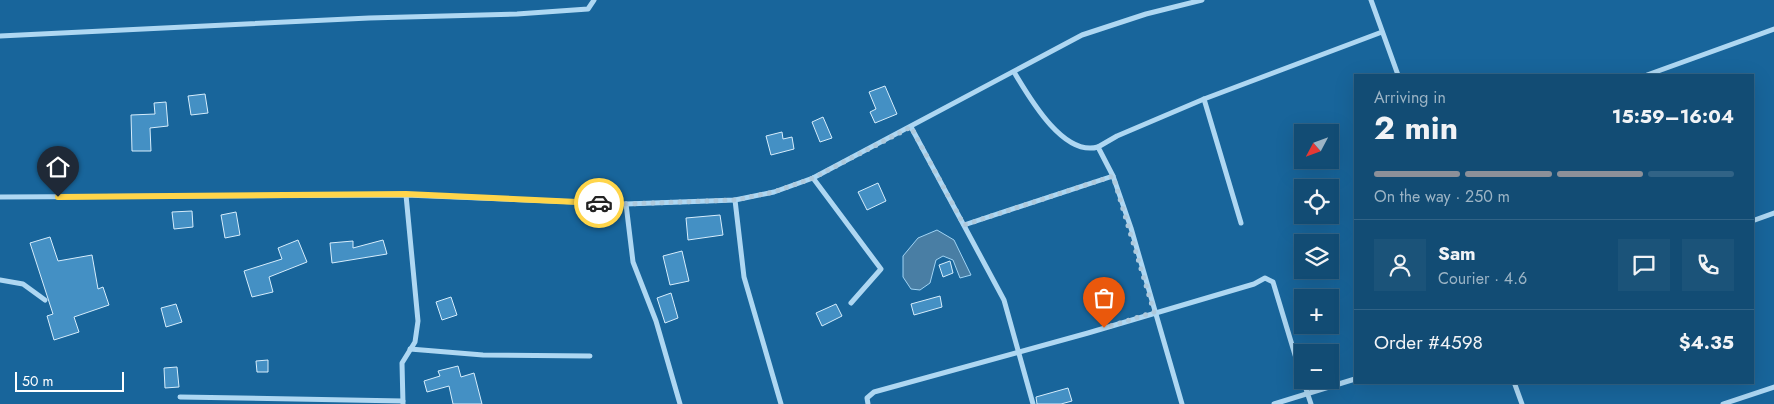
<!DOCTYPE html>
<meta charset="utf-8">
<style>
body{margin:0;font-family:Jost,sans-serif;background:#1b5379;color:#f1f3f6;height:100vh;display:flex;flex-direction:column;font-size:19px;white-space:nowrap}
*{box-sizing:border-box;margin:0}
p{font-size:16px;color:#9cb4c5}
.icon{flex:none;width:28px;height:28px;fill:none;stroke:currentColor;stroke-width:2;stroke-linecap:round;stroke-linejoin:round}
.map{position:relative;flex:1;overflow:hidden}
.side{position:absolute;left:1354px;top:74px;width:400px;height:310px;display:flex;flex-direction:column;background:#124c74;border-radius:0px;box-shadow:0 5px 20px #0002,0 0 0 1px #316386}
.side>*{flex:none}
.needle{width:32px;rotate:229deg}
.controls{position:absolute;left:1294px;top:124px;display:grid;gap:10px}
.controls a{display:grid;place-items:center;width:45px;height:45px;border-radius:0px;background:#124c74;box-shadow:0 5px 20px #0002,0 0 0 1px #316386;font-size:25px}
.scale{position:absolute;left:15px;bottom:12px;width:109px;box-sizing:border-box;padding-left:5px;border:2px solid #fff;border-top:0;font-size:14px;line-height:18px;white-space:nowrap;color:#fff;-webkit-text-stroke:4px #18659b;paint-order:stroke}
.pin{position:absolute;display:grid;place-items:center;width:42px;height:42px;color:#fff;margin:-51px -21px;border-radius:50% 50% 50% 0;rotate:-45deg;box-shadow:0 0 5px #0007}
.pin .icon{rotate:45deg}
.courier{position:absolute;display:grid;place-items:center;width:50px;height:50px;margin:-25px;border:4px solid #ffd54a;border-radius:50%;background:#fff;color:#222;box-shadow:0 1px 6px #0007}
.summary em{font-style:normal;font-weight:700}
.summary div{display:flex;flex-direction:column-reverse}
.summary{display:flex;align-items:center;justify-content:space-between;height:85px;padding:0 20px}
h1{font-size:32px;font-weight:700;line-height:38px}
.bar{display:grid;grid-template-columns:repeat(4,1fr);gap:8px 5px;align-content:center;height:60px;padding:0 20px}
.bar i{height:6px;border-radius:4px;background:#316386}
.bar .current{background:#8c9099}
.bar p{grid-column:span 4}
.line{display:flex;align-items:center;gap:12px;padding:0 20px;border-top:1px solid #316386}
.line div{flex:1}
.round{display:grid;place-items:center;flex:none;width:52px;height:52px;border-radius:0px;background:#1b5379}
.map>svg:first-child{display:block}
.water{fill:#497ea4;stroke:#a1d4f4}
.building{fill:#4490c4;stroke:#d6edfc}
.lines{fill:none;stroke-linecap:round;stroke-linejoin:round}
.street{stroke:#aed7f2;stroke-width:5}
.done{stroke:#aec9dc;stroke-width:5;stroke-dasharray:0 9}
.route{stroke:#ffd54a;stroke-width:6}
</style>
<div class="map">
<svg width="1774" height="404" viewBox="0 0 1774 404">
<rect width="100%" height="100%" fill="#18659b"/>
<polygon class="water" points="937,230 954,240 971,275 960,278 953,260 943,256 936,260 930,283 920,290 911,289 903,277 903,256 918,238"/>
<g class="building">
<polygon points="885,86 897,114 875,123 870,112 876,109 869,92"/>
<polygon points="205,94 208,113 191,115 188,96"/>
<polygon points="166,102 168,126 150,128 151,151 132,151 131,115 155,114 154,103"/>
<polygon points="823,117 832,138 820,142 812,122"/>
<polygon points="782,132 783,139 792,137 794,149 771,155 766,136"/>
<polygon points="878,183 886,201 867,210 858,192"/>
<polygon points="192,211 193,227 174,229 172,212"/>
<polygon points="236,212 240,235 225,238 221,215"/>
<polygon points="720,215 723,235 688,240 686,218"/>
<polygon points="50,237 58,261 92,255 98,289 103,287 109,305 74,317 79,332 54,340 47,316 53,314 30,243"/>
<polygon points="298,240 307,262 269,277 273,292 252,297 244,271 282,259 278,248"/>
<polygon points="383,240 387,254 332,263 330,243 353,241 353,248"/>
<polygon points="682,251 689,281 670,285 663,256"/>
<polygon points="950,261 953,273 943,277 939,265"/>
<polygon points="671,293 678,318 665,323 657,298"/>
<polygon points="940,296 942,307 914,315 911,304"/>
<polygon points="451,297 457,315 442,320 436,302"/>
<polygon points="176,304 182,322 166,327 161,308"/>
<polygon points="836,304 842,316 822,326 816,313"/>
<polygon points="268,360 268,372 257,372 256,361"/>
<polygon points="458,366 461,377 474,373 482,404 453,404 449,386 427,392 424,381 440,376 438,371"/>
<polygon points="177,367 179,387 165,388 164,368"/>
<polygon points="1068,388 1072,401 1061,404 1037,404 1036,397"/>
</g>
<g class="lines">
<g class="street">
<polyline points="1371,0 1398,75"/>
<polyline points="0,36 369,18 517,14 588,9 594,0"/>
<path d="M1014 72C1029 97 1063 157 1098 147"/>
<polyline points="1647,75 1774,29"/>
<polyline points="1204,99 1241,223"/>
<polyline points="911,127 1004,300 1033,404"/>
<polyline points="813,178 881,269 851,303"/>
<polyline points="0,197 406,195 626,204 735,200 774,192 813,178 1082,35 1146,14 1202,0"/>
<polyline points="735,200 744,277 781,404"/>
<polyline points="626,204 633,262 656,321 680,404"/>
<polyline points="1752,221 1774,213"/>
<polyline points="964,225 1113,176"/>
<polyline points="0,280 23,284 45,300"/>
<polyline points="410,349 483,355 590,356"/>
<polyline points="1303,380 1311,404"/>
<polyline points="1514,382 1522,404"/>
<polyline points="180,397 403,401"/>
<polyline points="403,404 402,363 415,342 418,321 406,195"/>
<polyline points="868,404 867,398 874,392 1088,333 1254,284 1265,278 1273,282 1302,378"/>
<polyline points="1182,404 1131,228 1113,176 1098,147 1117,136 1204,99 1382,32"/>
<polyline points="1274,404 1355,379"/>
<polyline points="1723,404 1774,387"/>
</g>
</g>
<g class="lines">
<polyline class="done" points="599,203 626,204 735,200 774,192 813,178 911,127 964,225 1113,176 1154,312 1104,328"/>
<polyline class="route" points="58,197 406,194 599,203"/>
</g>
</svg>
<div class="controls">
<a><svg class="needle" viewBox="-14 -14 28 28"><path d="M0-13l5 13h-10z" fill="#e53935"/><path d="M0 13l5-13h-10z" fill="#9cb4c5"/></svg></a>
<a><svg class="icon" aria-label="locate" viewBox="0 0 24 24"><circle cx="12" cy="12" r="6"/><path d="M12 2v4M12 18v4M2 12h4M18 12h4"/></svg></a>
<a><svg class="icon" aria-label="layers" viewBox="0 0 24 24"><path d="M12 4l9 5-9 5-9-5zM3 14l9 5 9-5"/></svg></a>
<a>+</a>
<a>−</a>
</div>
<div class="scale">50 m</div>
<div class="pin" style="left:1104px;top:328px;background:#ea580c"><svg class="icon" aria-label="bag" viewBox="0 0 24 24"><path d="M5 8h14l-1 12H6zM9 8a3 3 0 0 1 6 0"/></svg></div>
<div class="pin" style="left:58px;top:197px;background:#1f2937"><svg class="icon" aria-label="home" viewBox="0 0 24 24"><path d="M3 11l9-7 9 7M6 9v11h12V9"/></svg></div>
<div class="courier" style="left:599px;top:203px"><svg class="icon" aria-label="car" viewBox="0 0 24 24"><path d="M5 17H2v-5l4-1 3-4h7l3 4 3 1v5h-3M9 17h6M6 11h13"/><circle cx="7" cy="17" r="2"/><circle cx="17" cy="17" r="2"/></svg></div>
<section class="side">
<div class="summary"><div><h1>2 min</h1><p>Arriving in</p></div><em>15:59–16:04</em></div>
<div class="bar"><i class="current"></i><i class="current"></i><i class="current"></i><i></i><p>On the way · 250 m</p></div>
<div class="line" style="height:90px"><a class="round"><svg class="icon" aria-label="person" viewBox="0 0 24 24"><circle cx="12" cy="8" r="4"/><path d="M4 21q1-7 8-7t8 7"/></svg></a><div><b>Sam</b><p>Courier · 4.6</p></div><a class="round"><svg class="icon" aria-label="chat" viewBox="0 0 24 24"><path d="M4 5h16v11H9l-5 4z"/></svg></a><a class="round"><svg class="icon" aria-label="phone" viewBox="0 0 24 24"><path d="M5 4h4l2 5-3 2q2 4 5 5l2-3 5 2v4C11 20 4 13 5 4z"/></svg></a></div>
<div class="line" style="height:65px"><div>Order #4598</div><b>$4.35</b></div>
</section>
</div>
